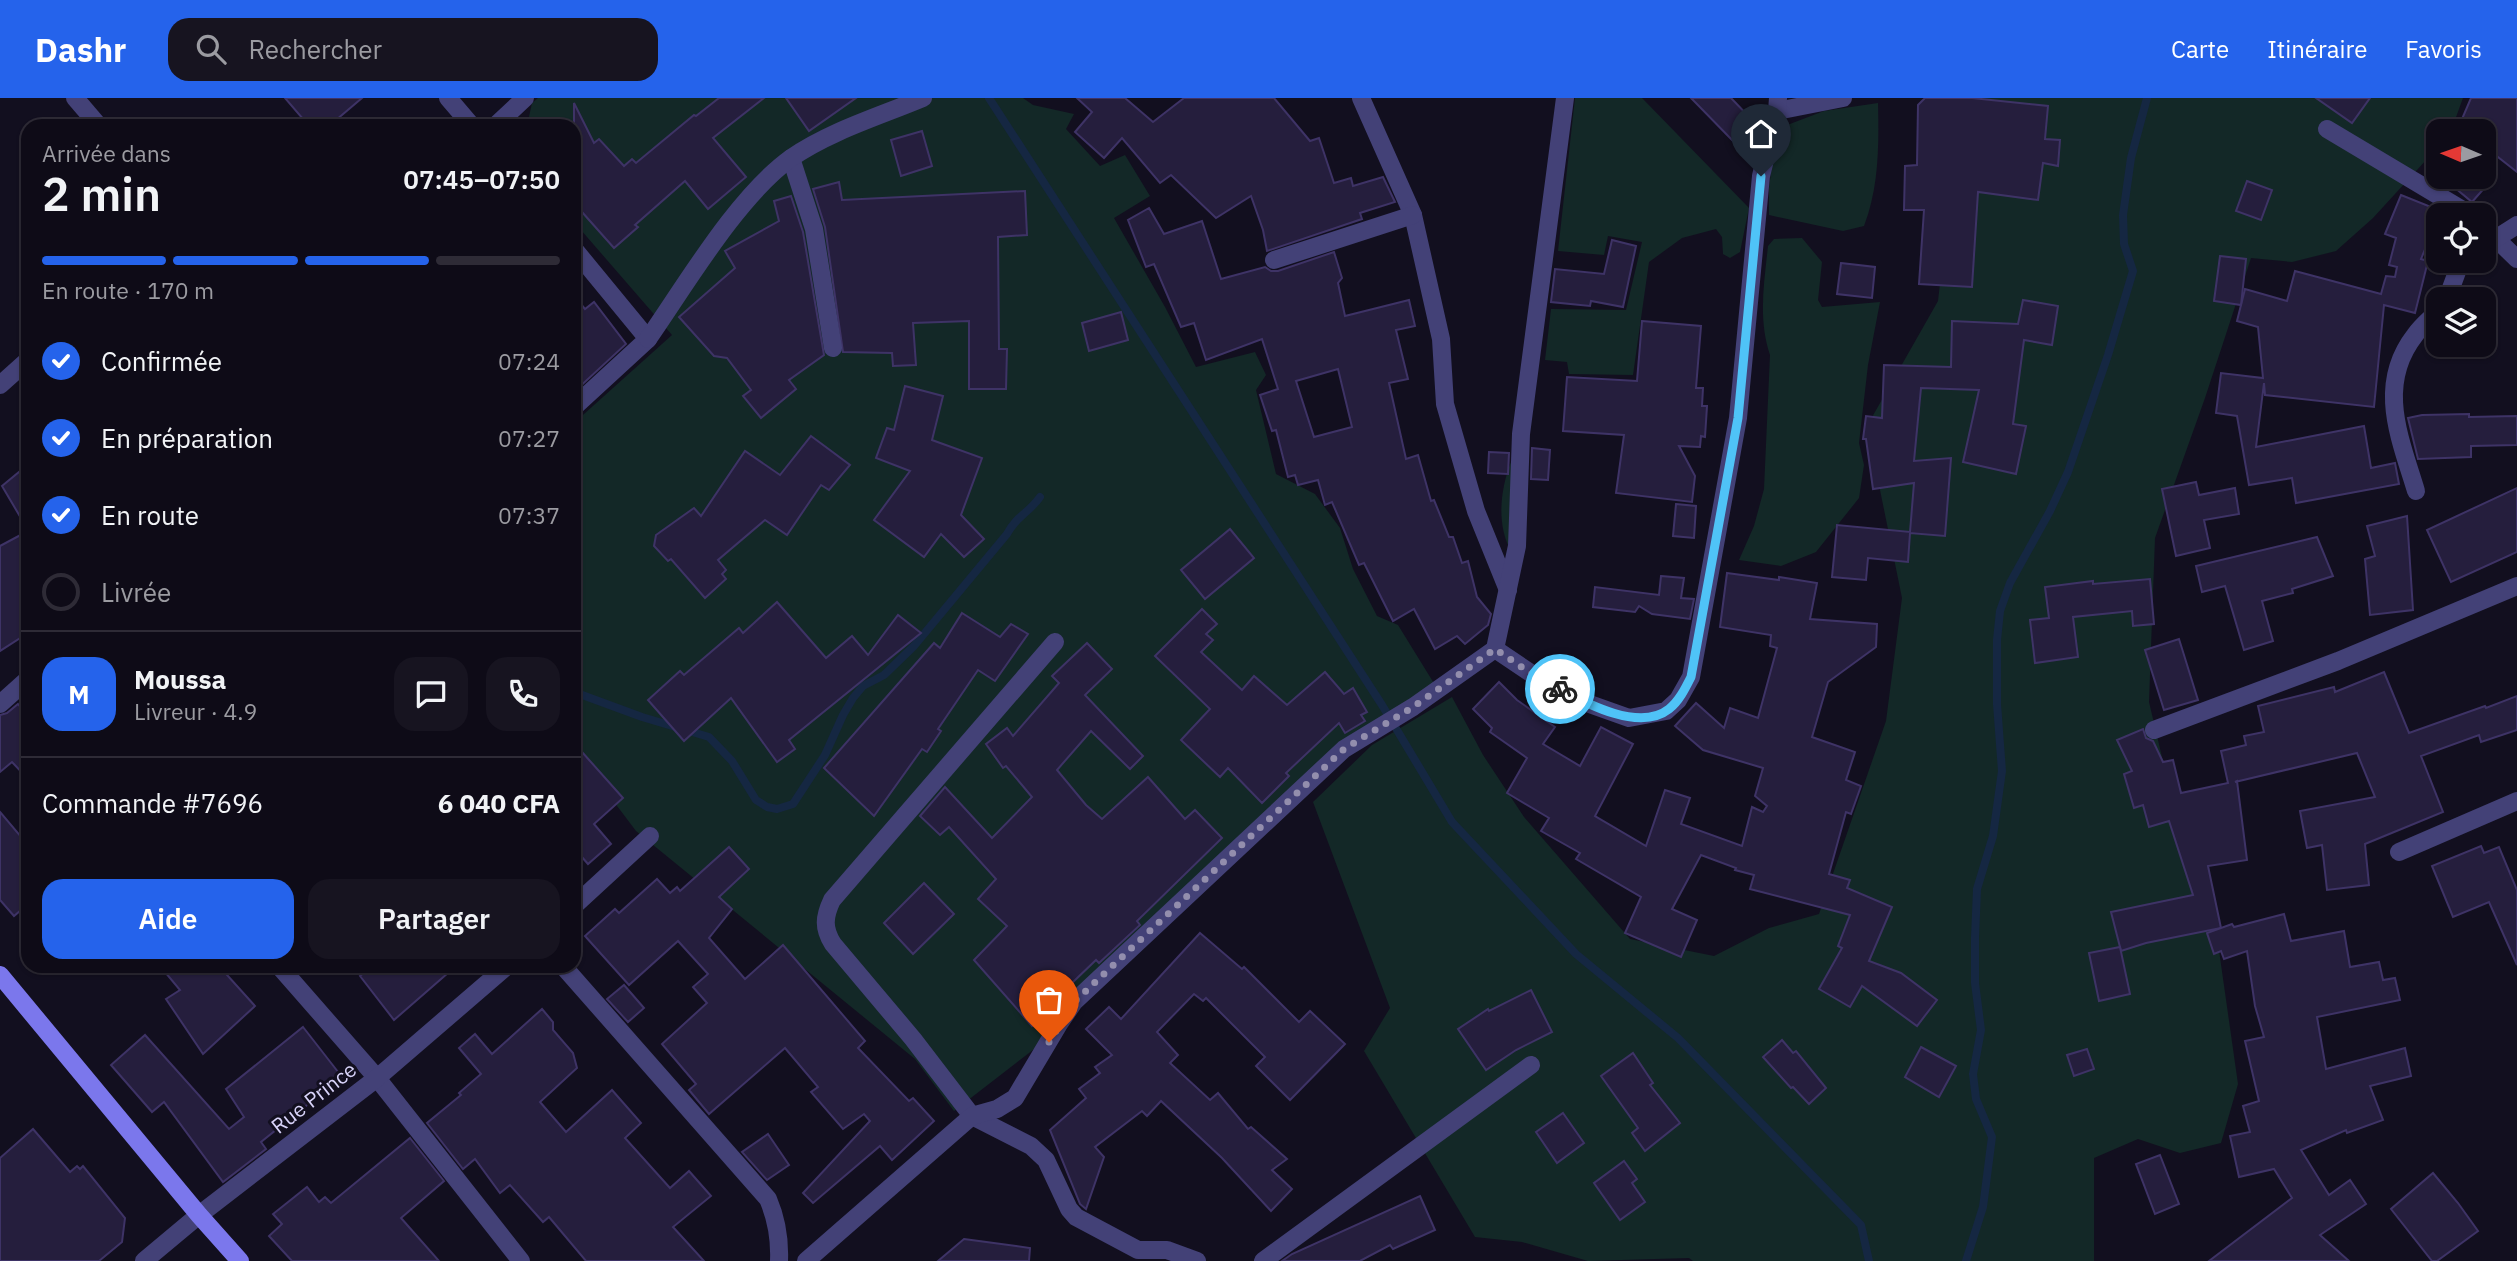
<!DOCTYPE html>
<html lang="fr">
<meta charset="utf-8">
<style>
body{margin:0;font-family:"IBM Plex Sans",sans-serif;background:#171420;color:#f1f3f6;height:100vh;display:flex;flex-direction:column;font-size:26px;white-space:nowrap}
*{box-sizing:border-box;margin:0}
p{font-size:23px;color:#9b9ba1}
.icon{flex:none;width:38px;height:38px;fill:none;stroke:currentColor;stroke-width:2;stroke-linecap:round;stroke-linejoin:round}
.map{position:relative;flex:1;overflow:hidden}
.sheet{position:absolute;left:21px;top:21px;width:560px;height:854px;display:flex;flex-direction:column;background:#0e0b17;border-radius:21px;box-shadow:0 2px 5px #0004,0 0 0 2px #2e2b36}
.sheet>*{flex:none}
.needle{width:46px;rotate:272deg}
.fabs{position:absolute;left:2426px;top:21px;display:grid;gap:14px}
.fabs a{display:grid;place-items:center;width:70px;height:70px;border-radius:14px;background:#0e0b17;box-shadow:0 2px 5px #0004,0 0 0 2px #2e2b36;font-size:35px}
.pin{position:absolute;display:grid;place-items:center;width:60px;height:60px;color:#fff;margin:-72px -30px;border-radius:50% 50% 50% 0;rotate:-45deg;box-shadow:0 0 7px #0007}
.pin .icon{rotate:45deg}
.courier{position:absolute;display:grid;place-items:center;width:70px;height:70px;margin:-35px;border:5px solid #4fc3f7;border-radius:50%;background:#fff;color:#222;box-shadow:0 2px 9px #0007}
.head em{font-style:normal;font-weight:600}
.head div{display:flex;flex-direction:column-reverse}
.head{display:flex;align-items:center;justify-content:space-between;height:119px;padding:0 21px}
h1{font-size:46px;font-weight:600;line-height:52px}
.bar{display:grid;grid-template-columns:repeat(4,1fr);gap:10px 7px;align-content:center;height:84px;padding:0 21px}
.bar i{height:9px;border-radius:5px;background:#2e2b36}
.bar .active{background:#2563eb}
.bar p{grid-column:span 4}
.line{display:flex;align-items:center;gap:18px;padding:0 21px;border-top:2px solid #2e2b36}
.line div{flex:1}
.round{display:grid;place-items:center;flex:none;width:74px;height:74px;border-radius:21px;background:#171420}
ol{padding:0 21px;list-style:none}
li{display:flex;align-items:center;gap:21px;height:77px}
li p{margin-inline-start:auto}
li .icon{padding:7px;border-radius:50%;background:#2563eb;color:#fff;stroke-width:4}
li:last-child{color:#9b9ba1}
li i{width:38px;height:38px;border:4px solid #2e2b36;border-radius:50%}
.button{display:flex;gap:14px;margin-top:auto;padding:14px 21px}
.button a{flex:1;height:80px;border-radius:21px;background:#2563eb;color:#fff;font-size:28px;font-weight:600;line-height:80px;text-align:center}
.button a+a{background:#171420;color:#f1f3f6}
header{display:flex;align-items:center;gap:42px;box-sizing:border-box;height:98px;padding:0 35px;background:#2563eb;color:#fff}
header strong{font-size:33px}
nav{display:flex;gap:38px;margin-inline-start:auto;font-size:24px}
.search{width:490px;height:63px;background:#171420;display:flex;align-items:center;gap:18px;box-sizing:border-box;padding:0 24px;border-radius:21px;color:#9b9ba1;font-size:26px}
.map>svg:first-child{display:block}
.green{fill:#132827}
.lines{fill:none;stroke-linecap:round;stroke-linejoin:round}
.stream{stroke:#152742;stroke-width:8}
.building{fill:#251e3d;stroke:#3e3366;stroke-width:2;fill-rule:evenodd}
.street{stroke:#434177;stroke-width:18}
.secondary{stroke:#7b77ec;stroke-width:18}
.done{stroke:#938ead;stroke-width:7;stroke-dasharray:0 12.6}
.route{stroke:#4fc3f7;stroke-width:9}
.labels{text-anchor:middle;stroke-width:6;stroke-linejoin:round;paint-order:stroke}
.street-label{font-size:21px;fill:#d8d3f9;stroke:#120f1f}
</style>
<header>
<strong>Dashr</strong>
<div class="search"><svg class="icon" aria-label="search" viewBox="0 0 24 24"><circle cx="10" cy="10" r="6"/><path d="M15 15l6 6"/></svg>Rechercher</div>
<nav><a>Carte</a><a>Itinéraire</a><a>Favoris</a></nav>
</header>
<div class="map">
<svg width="2517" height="1163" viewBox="0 0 2517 1163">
<rect width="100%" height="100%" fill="#120f1f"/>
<g class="green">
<polygon points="538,0 1023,0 1033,7 1074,16 1066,31 1100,68 1125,57 1150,98 1114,120 1165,209 1196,269 1255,254 1266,277 1256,292 1276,376 1315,396 1340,430 1353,471 1377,518 1398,527 1435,587 1344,651 1042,945 954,1013 915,961 636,733 574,651 574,325 672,237 574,124 574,28 527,28 532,5"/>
<polygon points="1575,0 1642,0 1749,110 1740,154 1730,160 1723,156 1722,139 1716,131 1682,140 1649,164 1633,277 1569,276 1567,264 1545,262 1551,211 1626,212 1642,144 1608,138 1604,157 1558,153"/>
<polygon points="1981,0 2463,0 2451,33 2438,33 2438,49 2373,120 2336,153 2292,164 2251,160 2205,300 2155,440 2149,604 2179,731 2209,782 2238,986 2221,1045 2180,1055 2138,1041 2094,1060 2094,1163 1693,1163 1689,1160 1588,1163 1522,1144 1475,1139 1364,953 1390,910 1313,704 1372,647 1452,599 1483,657 1524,719 1630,841 1714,858 1769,830 1819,816 1886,623 1902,500 1867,328 1938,203 1948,116"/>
<path d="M1878 5C1879 47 1879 89 1864 128L1843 133 1769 117V90L1772 66 1782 29 1824 13Z"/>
<path d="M1802 140 1822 164 1818 202 1822 209 1880 204 1868 267 1859 345 1864 367 1859 400 1816 454 1781 468 1739 462 1754 428 1764 391 1770 257C1758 221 1764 186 1768 148L1774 141Z"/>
<path d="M1511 364 1512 455C1496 428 1500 392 1511 364Z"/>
</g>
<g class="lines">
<g class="stream">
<polyline points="989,0 1382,607 1452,724 1576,856 1678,940 1861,1127 1869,1163"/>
<path d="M574 594 642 619 709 639 732 663 756 702 767 709 777 711 793 706 825 657 843 617 853 600 863 588 884 577 914 548 1007 436C1017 417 1029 415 1040 399"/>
<polyline points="1966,1163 1983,1109 1992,1039 1976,1001 1973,976 1981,932 1975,885 1975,840 1977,791 1993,738 2002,673 1997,606 1997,542 2000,513 2010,485 2050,413 2068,374 2108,257 2133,173 2124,146 2123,117 2131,60 2147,0"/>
</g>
</g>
<g class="building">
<polygon points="285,0 362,0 329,28 309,28"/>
<polygon points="719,0 764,0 713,40 746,79 708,111 685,83 635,127 638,129 614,150 574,105 574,5 594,45 599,41 624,68 632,61 636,65 694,17 696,18"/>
<polygon points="786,0 856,0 809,33"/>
<polygon points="1077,0 1125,0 1153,24 1184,0 1274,0 1310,43 1319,40 1334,85 1351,80 1353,88 1383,79 1395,104 1360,115 1362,121 1267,153 1263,132 1251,98 1216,120 1171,77 1160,85 1122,40 1104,60 1075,34 1092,14"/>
<polygon points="1691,0 1731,0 1755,25 1735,45"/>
<polygon points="1925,0 1972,0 2048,8 2045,41 2060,42 2058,68 2043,65 2038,102 1978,94 1972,189 1919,186 1924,112 1904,112 1905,68 1917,67 1918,7"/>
<polygon points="2316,0 2370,0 2352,25"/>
<polygon points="2471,0 2517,0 2517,74 2484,48 2494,36 2462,21"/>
<polygon points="922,33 932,68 901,78 891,42"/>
<polygon points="2442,79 2494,79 2472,104"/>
<polygon points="2247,83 2272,92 2261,122 2236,113"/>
<polygon points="839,84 842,102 1025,93 1027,137 998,139 999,251 1007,251 1006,291 969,291 969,223 913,225 916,267 893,268 892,255 843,254 825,129 813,91"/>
<polygon points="2401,97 2441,113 2421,161 2428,163 2415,215 2384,207 2374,309 2265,297 2264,285 2256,349 2364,328 2371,370 2395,365 2399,386 2296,405 2292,380 2249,387 2237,318 2216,315 2221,275 2263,280 2258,229 2237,223 2245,191 2287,203 2295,173 2381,196 2386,178 2395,179 2397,169 2389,167 2396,140 2385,136"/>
<polygon points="791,98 803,134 824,257 789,282 796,291 761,320 743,298 751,292 727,260 714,258 679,219 735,170 725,153 779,123 774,103"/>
<path d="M1149 110 1164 136 1202 123 1221 181 1265 169 1271 173H1278L1334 154 1342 180 1338 185 1345 218 1409 202 1415 228 1396 232 1408 281 1389 285 1406 361 1418 357 1431 403 1434 402 1449 439H1453L1462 465 1468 463 1477 499 1491 516 1488 527 1465 546 1457 538 1435 551 1414 511 1393 523 1364 465 1359 467 1332 404 1325 407 1318 382 1298 387 1295 377 1288 379 1276 332 1272 333 1260 297 1278 291 1262 241 1206 262 1194 225 1181 229 1154 166 1146 169 1128 122ZM1338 271 1352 329 1314 339 1296 283Z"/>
<polygon points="1612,142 1636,148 1623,209 1591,203 1590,208 1551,204 1555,171 1604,176"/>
<polygon points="2220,158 2246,161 2241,207 2214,203"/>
<polygon points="1841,165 1875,169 1872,200 1837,196"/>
<polygon points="574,198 585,211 594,204 626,246 574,294"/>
<polygon points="2023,202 2058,208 2052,247 2024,242 2013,326 2026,328 2016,376 1963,364 1979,292 1921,290 1914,363 1951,360 1945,438 1910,435 1908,464 1868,460 1866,482 1832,479 1837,427 1910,434 1914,385 1873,391 1866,341 1863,341 1866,318 1882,320 1884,267 1951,269 1952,223 2018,226"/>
<polygon points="1121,214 1128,242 1089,253 1082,225"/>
<polygon points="1642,223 1701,228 1696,290 1703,290 1702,308 1707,308 1705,339 1701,338 1700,349 1679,348 1695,378 1692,404 1616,395 1624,337 1563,333 1567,279 1637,283"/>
<polygon points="905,288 943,298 932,342 982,360 961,417 984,441 964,459 941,436 924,459 874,422 910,373 876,360 887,330 894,332"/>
<polygon points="2469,316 2469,319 2517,318 2517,347 2471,348 2471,359 2418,361 2408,320 2422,317"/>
<polygon points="811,338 850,367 829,392 821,387 787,437 765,422 718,462 726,472 722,476 726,481 705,500 671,461 668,463 654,448 656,437 694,410 701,418 745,353 780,377"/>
<polygon points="1532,350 1550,352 1548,382 1531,381"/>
<polygon points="1489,354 1509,355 1508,376 1488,375"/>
<polygon points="19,374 28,386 28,432 2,388"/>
<polygon points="2196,384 2199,397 2235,390 2239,416 2204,422 2210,450 2176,458 2162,391"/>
<polygon points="2517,390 2517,454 2451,484 2427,432"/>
<polygon points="1676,406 1696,408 1694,440 1673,438"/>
<polygon points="2407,418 2413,512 2370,517 2365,461 2375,458 2367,428"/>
<polygon points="1230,431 1254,460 1205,501 1181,472"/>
<polygon points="28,433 28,535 0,553 0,448"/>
<polygon points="2317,439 2333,478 2292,491 2293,495 2262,503 2273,543 2244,552 2225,488 2202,494 2196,468"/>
<polygon points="1727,475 1779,482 1779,479 1817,485 1810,521 1877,526 1876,549 1828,584 1812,639 1855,654 1846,682 1861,688 1851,716 1846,714 1829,776 1850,782 1847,790 1892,809 1869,863 1901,875 1937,902 1917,928 1862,888 1850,909 1819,891 1842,850 1838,848 1850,817 1750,791 1754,777 1735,772 1736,770 1701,757 1672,811 1697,822 1681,859 1625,835 1641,799 1576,761 1580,755 1541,733 1549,720 1507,695 1527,660 1490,634 1492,630 1473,611 1499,584 1517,602 1555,629 1543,646 1580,668 1601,629 1633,646 1595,718 1646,748 1665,692 1690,700 1681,726 1742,748 1752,709 1763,714 1767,708 1755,698 1763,670 1703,652 1675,628 1696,605 1724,630 1730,610 1758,620 1777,550 1770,548 1771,537 1720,529"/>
<polygon points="1661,478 1684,480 1681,500 1694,501 1690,521 1652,516 1639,508 1635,514 1593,509 1595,489 1659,497"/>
<polygon points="2150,481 2154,526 2133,528 2132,513 2073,519 2078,559 2035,565 2030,522 2049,520 2045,489 2093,483 2093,486"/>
<polygon points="777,504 826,560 852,538 868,557 898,517 921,535 789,642 795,651 777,664 731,600 684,643 648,602 680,573 684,577 739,530 743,535"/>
<polygon points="1202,511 1217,526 1206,536 1213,542 1201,554 1242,592 1254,578 1287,607 1325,574 1344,596 1353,590 1367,614 1361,617 1365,623 1345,635 1339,625 1286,675 1289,678 1262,705 1228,670 1220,679 1181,642 1210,611 1155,558"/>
<polygon points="962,515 1000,539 1011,526 1028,536 995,583 978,572 938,631 941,633 927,654 922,651 874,718 824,670 934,545 940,550"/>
<polygon points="2179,541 2198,602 2164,612 2145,552"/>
<polygon points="1087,545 1112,571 1085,597 1143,658 1130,671 1091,633 1057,672 1086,707 1102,721 1148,679 1185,721 1195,712 1222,740 1137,823 1140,827 1099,865 1096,862 1046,910 1048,913 1032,928 974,862 1007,828 978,801 996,781 949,729 940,737 920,718 945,689 992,740 1032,699 1006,668 1003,670 986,646 1007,630 1013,638 1059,585 1052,578"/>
<polygon points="2384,574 2409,635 2485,608 2486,610 2517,598 2517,632 2481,644 2479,637 2421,658 2443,714 2365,746 2369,787 2327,792 2322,747 2307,750 2300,713 2375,699 2357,655 2235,684 2237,683 2247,762 2208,768 2221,830 2146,845 2121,853 2111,814 2193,797 2169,723 2149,729 2143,707 2134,710 2124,676 2132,673 2117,642 2143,631 2146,640 2153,643 2163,664 2173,662 2181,695 2228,685 2221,653 2246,647 2244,638 2264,634 2258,608 2334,589 2335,594"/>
<polygon points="18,606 28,619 28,681 12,664 0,674 0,617 7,615"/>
<polygon points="574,645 623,700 594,726 611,746 588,766 574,750"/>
<polygon points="0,714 28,747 28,806 14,818 0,802"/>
<polygon points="2481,748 2484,755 2499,749 2517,792 2517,867 2489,804 2453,819 2432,768"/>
<polygon points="729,749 749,771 719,799 732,811 709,840 745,881 783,847 865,943 858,950 909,1003 913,1000 934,1023 892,1062 880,1048 813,1105 803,1095 870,1023 864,1016 843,1031 811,994 818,989 785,950 709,1016 689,992 696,986 662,946 707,905 693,889 708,876 678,843 629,887 585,838 615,811 619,815 657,781 670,795 677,789 680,793"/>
<polygon points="924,785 954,816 913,856 884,825"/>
<polygon points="2284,816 2291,843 2344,833 2350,869 2379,864 2383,882 2395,880 2400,902 2317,919 2326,971 2405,950 2411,978 2370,988 2383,1022 2347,1035 2346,1032 2301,1052 2329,1097 2350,1082 2366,1106 2320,1137 2349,1163 2209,1163 2292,1100 2274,1071 2239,1079 2230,1038 2250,1034 2243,1008 2259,1003 2245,943 2264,939 2255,908 2247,853 2224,861 2221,853 2214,856 2207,835 2232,826 2234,829"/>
<polygon points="1200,835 1242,871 1244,869 1299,924 1310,913 1345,946 1290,1002 1256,968 1265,959 1206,900 1203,903 1194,896 1157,934 1178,957 1170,965 1210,1002 1218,995 1248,1031 1251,1029 1287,1061 1272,1072 1292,1091 1271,1113 1222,1060 1161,1003 1147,1018 1142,1013 1095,1049 1104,1059 1086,1111 1080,1106 1050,1032 1086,1000 1079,991 1100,975 1095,969 1112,957 1086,931 1109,909 1121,921"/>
<polygon points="2120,849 2130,896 2099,903 2089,855"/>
<polygon points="160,868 219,868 255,908 203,956 166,901 180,892"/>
<polygon points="372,868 456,868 394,922 360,878"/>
<polygon points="624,887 644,910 628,924 607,901"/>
<polygon points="1531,892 1552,934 1516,952 1486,972 1458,931 1488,911 1489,913"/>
<polygon points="542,911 553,924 553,932 573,955 577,970 540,1004 566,1034 612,992 641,1025 625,1040 670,1090 689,1073 711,1098 673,1129 704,1163 586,1163 549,1119 543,1124 510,1087 500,1095 475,1061 463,1071 427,1025 461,997 459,995 481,976 459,950 475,936 492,956"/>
<polygon points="303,929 342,979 261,1044 266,1051 223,1084 164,1004 152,1014 111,967 145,937 229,1031 244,1019 226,991"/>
<polygon points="1782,942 1793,955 1796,953 1826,990 1809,1006 1793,989 1791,990 1763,959"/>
<polygon points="1921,949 1956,968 1939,999 1905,979"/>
<polygon points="2087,951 2094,971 2074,978 2067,957"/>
<polygon points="1633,955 1653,985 1650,987 1680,1025 1645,1053 1632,1035 1638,1030 1601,978"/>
<polygon points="1563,1015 1584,1045 1557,1065 1536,1034"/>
<polygon points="33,1031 70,1074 77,1068 80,1071 83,1068 125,1120 122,1144 99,1163 0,1163 0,1060"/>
<polygon points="768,1036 789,1067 767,1082 742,1054"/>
<polygon points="410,1040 444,1083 401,1120 439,1163 292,1163 269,1138 282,1126 273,1116 307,1089 319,1104 325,1099 331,1105"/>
<polygon points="2160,1057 2179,1106 2155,1116 2136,1066"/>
<polygon points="1624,1063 1637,1081 1632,1085 1645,1104 1620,1122 1594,1085"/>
<polygon points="2433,1075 2458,1105 2478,1133 2437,1163 2432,1163 2391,1111"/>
<polygon points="1420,1098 1435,1132 1393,1151 1390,1147 1360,1163 1282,1163 1292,1156"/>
<polygon points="964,1141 1030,1150 1029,1163 938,1163"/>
</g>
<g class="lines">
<g class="street">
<polyline points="75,0 99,28"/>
<polyline points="448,0 472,28"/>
<polyline points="1361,0 1413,117 1441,241 1445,306 1476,413 1508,492"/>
<polyline points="1777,13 1843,0"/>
<polyline points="495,28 525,0"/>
<polyline points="2327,31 2471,117"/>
<polyline points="791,60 814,131 833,250"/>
<polyline points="2483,128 2517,161"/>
<polyline points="2495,141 2517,127"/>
<polyline points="574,151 648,241 574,309"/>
<polyline points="1274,162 1413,117"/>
<polyline points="2447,201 2461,163"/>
<path d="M648 241C687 185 737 99 791 60 830 33 880 18 923 0"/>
<polyline points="0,287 28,262"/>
<path d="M2416 393C2400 340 2376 287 2415 237 2421 228 2430 221 2438 213"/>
<path d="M1055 544 832 802C824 819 823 830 833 846L913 941 972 1018 1031 1048 1046 1062 1069 1111 1076 1119 1138 1152H1167L1197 1163"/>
<polyline points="1495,551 1538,580 1584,604 1629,620 1666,613 1678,602 1691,579 1738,320 1761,78 1777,13 1778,0"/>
<polyline points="0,606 28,581"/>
<polyline points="2154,632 2338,563 2517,488"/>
<polyline points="2399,754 2517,703"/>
<polyline points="574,808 650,738"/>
<polyline points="279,868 377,980 521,1163"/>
<path d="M563 868 768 1101C777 1122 780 1140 779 1163"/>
<polyline points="144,1163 199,1117 377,980 507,868"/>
<polyline points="806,1163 972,1018 997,1011 1015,1000 1059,926 1074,904 1344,651 1413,609 1495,551 1517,448 1521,336 1565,0"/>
<polyline points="1263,1163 1531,967"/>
</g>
<polyline class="secondary" points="0,877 199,1117 240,1163"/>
</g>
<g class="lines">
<polyline class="done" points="1049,944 1074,904 1344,651 1413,609 1495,551 1538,580 1560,591"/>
<path class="route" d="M1560 591C1587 606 1640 634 1669 611 1679 603 1685 591 1691 579L1738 320 1761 78"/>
</g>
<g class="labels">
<g class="street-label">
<text transform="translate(314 1000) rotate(-38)" y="7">Rue Prince</text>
</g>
</g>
</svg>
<div class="fabs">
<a><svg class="needle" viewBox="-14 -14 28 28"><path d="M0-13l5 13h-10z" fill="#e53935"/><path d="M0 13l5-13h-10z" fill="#9b9ba1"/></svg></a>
<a><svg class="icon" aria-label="locate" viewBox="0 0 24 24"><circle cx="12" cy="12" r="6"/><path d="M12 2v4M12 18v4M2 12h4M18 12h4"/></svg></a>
<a><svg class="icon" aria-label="layers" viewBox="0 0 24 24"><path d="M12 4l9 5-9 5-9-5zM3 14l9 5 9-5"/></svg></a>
</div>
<div class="pin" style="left:1049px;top:944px;background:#ea580c"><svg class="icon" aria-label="bag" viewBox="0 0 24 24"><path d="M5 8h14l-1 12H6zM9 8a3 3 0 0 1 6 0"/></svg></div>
<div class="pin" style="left:1761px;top:78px;background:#1f2937"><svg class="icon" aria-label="home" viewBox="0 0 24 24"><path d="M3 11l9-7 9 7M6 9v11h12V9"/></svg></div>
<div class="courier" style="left:1560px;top:591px"><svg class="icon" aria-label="bike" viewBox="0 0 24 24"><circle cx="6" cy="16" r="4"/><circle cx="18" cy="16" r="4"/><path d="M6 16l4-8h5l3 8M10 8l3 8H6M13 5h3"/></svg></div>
<section class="sheet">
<div class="head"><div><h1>2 min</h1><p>Arrivée dans</p></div><em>07:45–07:50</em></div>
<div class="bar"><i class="active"></i><i class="active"></i><i class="active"></i><i></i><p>En route · 170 m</p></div>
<ol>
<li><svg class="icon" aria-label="check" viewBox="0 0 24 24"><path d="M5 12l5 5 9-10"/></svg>Confirmée<p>07:24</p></li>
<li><svg class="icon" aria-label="check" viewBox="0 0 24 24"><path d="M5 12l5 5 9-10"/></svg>En préparation<p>07:27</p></li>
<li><svg class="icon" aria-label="check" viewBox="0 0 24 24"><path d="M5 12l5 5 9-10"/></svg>En route<p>07:37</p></li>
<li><i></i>Livrée</li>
</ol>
<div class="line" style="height:126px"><b class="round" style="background:#2563eb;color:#fff">M</b><div><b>Moussa</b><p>Livreur · 4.9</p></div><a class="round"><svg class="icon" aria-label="chat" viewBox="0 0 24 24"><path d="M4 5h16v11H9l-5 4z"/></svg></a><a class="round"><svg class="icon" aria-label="phone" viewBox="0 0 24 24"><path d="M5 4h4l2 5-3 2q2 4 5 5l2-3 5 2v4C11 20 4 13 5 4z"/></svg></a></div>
<div class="line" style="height:91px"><div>Commande #7696</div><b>6 040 CFA</b></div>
<div class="button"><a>Aide</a><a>Partager</a></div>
</section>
</div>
